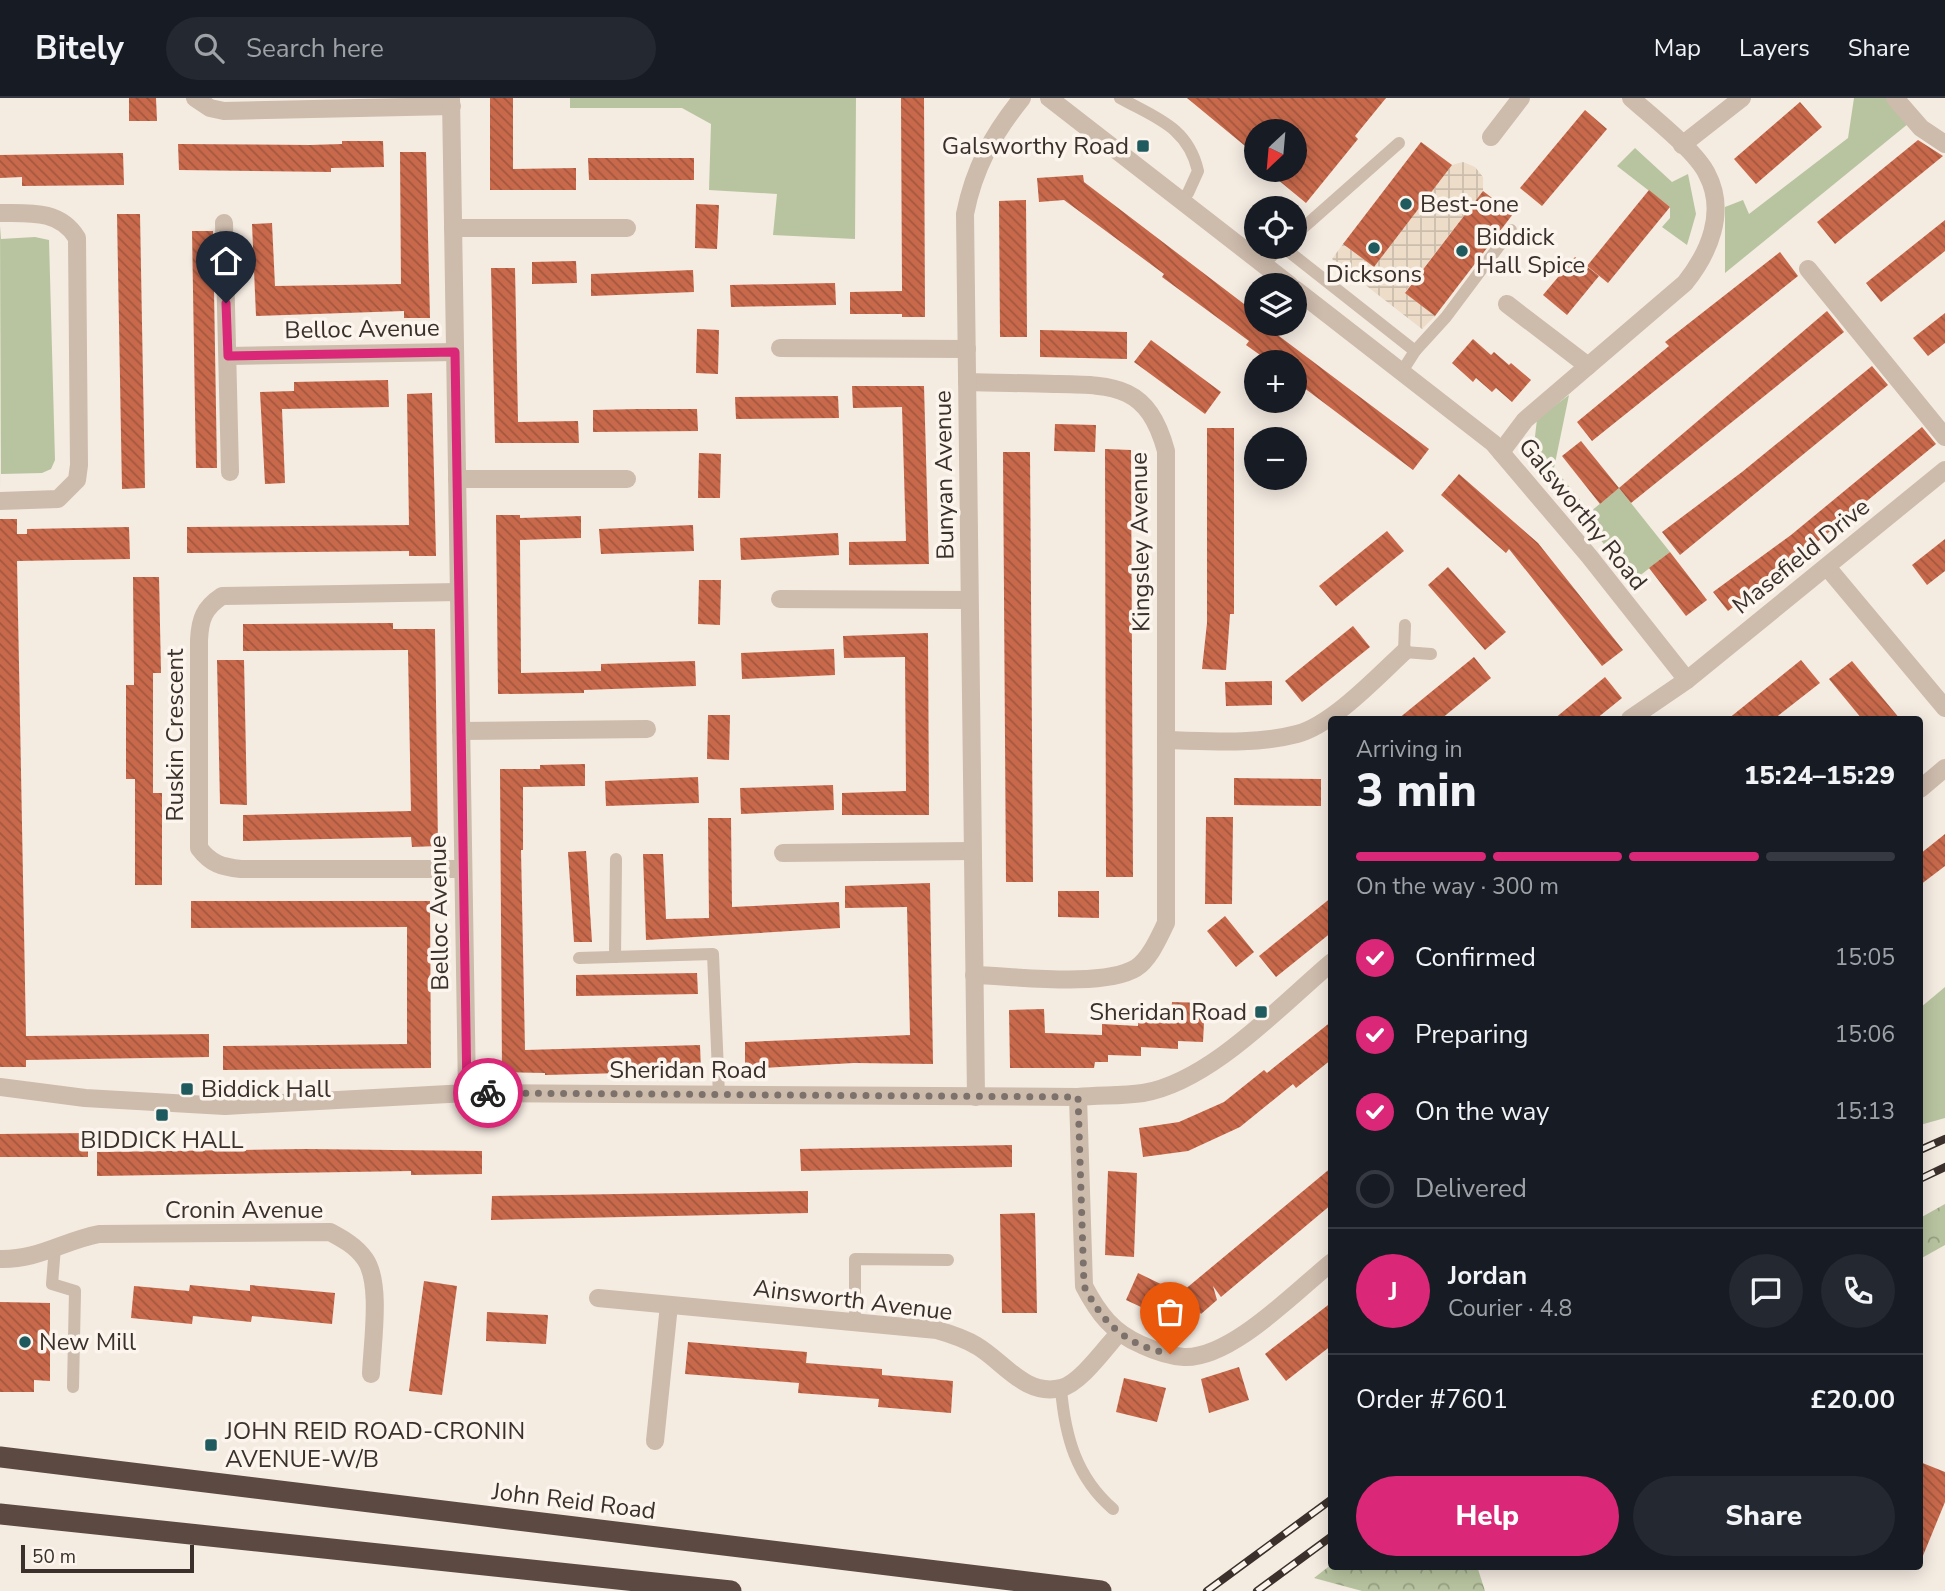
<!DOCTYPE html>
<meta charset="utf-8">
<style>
body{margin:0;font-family:"Nunito Sans",sans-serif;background:#242831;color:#f1f3f6;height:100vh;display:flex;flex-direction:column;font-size:26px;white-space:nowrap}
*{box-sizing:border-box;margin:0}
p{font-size:23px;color:#9ea1a6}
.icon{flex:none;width:38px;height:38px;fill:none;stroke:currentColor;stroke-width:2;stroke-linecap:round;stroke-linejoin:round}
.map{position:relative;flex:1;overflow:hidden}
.details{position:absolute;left:1328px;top:618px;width:595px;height:854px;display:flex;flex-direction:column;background:#171b24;border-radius:7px;box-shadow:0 4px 18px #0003}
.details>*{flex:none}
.needle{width:46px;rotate:206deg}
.tools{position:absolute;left:1244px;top:21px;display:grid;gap:14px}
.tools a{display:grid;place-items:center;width:63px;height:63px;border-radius:50%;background:#171b24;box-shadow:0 4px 18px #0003;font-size:35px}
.scale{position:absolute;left:21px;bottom:18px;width:173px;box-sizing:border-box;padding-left:7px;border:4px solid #3b302b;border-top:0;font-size:19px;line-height:24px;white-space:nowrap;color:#3b302b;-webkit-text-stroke:5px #fbf5ee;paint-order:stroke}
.pin{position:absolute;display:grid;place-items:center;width:60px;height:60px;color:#fff;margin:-72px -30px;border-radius:50% 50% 50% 0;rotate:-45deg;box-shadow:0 0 7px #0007}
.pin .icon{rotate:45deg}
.courier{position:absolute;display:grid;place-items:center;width:70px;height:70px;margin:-35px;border:5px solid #db2777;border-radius:50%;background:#fff;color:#222;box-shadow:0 2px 9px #0007}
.head em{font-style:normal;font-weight:800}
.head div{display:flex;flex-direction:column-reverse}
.head{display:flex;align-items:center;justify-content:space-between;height:119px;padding:0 28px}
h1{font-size:46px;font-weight:800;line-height:52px}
.bar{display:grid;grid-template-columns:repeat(4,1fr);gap:10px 7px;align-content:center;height:84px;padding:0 28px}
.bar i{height:9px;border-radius:5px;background:#363941}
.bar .selected{background:#db2777}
.bar p{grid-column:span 4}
.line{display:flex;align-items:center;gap:18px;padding:0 28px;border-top:2px solid #363941}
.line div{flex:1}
.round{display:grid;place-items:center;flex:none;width:74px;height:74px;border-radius:37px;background:#242831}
ol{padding:0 28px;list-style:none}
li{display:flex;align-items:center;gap:21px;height:77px}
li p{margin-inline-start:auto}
li .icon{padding:7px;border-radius:50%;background:#db2777;color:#fff;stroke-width:4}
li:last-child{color:#9ea1a6}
li i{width:38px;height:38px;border:4px solid #363941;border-radius:50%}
.cta{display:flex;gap:14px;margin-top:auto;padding:14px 28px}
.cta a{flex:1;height:80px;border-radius:42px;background:#db2777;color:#fff;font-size:28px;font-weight:800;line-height:80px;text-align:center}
.cta a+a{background:#242831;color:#f1f3f6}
header{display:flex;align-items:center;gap:42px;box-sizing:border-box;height:98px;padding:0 35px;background:#171b24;border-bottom:2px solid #363941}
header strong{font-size:33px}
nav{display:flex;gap:38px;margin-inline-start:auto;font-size:24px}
.search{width:490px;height:63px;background:#242831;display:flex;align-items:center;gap:18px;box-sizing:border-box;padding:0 24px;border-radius:38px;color:#9ea1a6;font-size:26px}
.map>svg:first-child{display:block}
.green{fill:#b8c4a0}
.forest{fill:url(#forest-crowns)}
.plaza{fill:url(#plaza-grid)}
.building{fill:url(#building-back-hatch)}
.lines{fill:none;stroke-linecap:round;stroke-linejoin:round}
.lane{stroke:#cdbbac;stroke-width:12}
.street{stroke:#cdbbac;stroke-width:18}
.highway{stroke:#5c4a42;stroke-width:21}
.rail-casing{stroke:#3b302b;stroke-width:8}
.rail{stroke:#fbf5ee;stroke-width:5;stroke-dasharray:16;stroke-linecap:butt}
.done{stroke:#7c716b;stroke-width:7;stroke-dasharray:0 12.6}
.route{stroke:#db2777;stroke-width:9}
.poi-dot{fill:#1f5a5e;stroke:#fbf5ee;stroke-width:2.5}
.labels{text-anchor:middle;stroke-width:7;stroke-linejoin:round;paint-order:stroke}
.poi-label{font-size:24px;fill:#3b302b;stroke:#fbf5ee;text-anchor:start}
.street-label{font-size:24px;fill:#3b302b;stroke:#fbf5ee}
</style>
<header>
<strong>Bitely</strong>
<div class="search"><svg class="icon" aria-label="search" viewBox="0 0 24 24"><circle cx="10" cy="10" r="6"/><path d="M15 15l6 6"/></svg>Search here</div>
<nav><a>Map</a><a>Layers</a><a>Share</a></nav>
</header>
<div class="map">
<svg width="1945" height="1493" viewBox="0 0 1945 1493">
<defs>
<pattern id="forest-crowns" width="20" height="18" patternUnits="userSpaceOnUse" patternTransform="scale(1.75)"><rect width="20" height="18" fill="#b8c4a0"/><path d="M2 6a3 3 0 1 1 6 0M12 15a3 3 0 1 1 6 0" fill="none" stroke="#97a083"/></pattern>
<pattern id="plaza-grid" width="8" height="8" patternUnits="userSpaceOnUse" patternTransform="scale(1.75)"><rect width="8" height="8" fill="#ecdcc8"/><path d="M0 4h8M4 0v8" fill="none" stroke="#cbbdac"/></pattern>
<pattern id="building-back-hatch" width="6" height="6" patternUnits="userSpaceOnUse" patternTransform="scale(1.75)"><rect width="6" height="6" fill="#c8694b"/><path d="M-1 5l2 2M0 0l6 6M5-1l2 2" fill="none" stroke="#a4573f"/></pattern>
</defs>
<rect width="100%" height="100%" fill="#f4ebe1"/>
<g class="green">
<polygon points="570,0 856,0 855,141 773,137 777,96 709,92 711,26 682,10 570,10"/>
<polygon points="1854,0 1896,0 1914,21 1725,175 1725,109 1743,102 1749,116 1848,40"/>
<polygon points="1635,50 1672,84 1688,76 1696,116 1687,147 1662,129 1670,120 1670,109 1617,68"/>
<polygon points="0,128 1,141 35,139 49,142 55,362 51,371 42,375 1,376 1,392"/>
<polygon points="1569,297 1554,370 1590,414 1619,390 1670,454 1633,483 1533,356 1537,321"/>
<polygon points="1945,889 1945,1020 1920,1027 1920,910"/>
</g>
<g class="forest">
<polygon points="1945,1106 1945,1147 1920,1161 1920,1120"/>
<polygon points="1332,1466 1477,1468 1485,1493 1362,1493 1314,1480"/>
</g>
<polygon class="plaza" points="1463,64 1475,69 1483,79 1483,93 1405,194 1435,218 1422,231 1332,161 1343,146 1374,169 1452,67"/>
<g class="building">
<polygon points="129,0 156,0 157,23 129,23"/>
<polygon points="490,0 513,0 513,71 576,70 576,92 490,92"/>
<polygon points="901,0 924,0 925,219 902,219 902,216 850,216 850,194 902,193"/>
<polygon points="1187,0 1386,0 1355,38 1358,41 1306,105 1266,72 1295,72 1295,33 1256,33 1256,57"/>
<polygon points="1800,4 1822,29 1756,86 1734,61"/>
<polygon points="1585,12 1607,31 1542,108 1520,90"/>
<polygon points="1918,42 1943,58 1835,146 1817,124"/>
<polygon points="342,43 383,43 384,69 331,70 331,74 179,72 178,46 310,47 342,46"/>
<polygon points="1421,44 1452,67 1374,169 1343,146"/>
<polygon points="400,54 426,54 430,220 404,220 404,213 256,218 252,126 272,125 275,188 401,186"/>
<polygon points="123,55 124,87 22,88 22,79 0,80 0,57"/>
<polygon points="588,60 694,60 694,82 589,82"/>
<polygon points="1083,77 1084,84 1248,209 1246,213 1256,221 1256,226 1263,226 1429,351 1413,372 1295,283 1295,264 1270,264 1246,247 1249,243 1162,179 1164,176 1064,102 1039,104 1037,80"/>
<polygon points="1649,92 1670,109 1608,185 1587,168"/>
<polygon points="1483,93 1513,116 1435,218 1405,195"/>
<polygon points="1026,102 1027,239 1000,239 999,103"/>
<polygon points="696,106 719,107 717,151 695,150"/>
<polygon points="117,116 140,116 145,390 122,391"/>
<polygon points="1945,122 1945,153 1881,204 1866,185"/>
<polygon points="192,133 213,133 217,370 196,370"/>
<polygon points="1780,154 1798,178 1592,343 1577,324 1669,248 1665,244"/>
<polygon points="1575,159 1599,178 1567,217 1543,197"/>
<polygon points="576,163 577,185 532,186 532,164"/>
<polygon points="491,170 515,170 518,324 578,323 579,345 495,345"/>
<polygon points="693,172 694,194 591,198 591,176"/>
<polygon points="835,185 836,207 731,209 730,187"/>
<polygon points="1827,213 1844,234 1631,405 1619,390"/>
<polygon points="1945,215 1945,245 1928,258 1913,240"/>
<polygon points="697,231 719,232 718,276 696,275"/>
<polygon points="1040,232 1127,234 1127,261 1040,259"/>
<polygon points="1473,241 1491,257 1494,254 1509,267 1511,265 1531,282 1512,304 1496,290 1492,294 1476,280 1473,284 1452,265"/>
<polygon points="1151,242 1221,294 1205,316 1134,264"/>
<polygon points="1872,268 1888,287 1680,457 1662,434 1742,374"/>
<polygon points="388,282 389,309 282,311 285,385 265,386 260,294 294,293 294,284"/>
<polygon points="852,288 924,288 929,466 849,467 849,444 906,443 902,309 853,310"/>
<polygon points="432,295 436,458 409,458 409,453 187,455 187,429 409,427 407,296"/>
<polygon points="838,298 839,320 736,321 735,299"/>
<polygon points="638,311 697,311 698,333 593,334 593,312"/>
<polygon points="1055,326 1096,327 1095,354 1054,353"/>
<polygon points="1922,329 1936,346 1805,454 1728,513 1713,494 1791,437"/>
<polygon points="1207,330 1234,330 1234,516 1230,516 1226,572 1202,571 1207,525"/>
<polygon points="1581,343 1619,390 1600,406 1562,358"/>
<polygon points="1105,351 1131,352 1133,779 1106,779"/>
<polygon points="1003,354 1030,354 1033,784 1006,784"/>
<polygon points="699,355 721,356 720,400 698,400"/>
<polygon points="1459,376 1538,445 1623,552 1602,568 1509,451 1506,455 1441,397"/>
<polygon points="496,417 520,417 520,420 581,418 581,440 520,442 521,575 601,573 601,566 695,563 696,588 584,592 584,595 498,596"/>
<polygon points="0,421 17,421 17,436 27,436 27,431 129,429 130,461 17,463 26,938 209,936 209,959 26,962 26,969 0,969"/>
<polygon points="693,427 694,453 601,456 599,431"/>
<polygon points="1387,433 1404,453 1336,508 1319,488"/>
<polygon points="838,435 839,457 741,462 740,440"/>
<polygon points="1945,441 1945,473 1927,487 1912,467"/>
<polygon points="1670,454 1707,502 1686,518 1649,470"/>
<polygon points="1448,469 1506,534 1485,552 1428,487"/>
<polygon points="133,479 159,479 161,575 153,575 153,695 162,695 162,787 135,787 135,681 126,681 126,587 134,587"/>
<polygon points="699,482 721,482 720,527 698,526"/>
<polygon points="393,525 393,531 435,531 438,748 412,749 411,739 243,743 243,717 411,713 408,552 243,553 243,526"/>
<polygon points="1353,528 1370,549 1302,604 1285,583"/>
<polygon points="928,535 929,717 842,717 842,695 906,693 905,559 844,560 843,538"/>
<polygon points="834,551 835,577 742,581 741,555"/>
<polygon points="1474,559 1491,580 1441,621 1398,621"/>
<polygon points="217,562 244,562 247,707 220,706"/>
<polygon points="1801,562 1820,585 1774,621 1728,621"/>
<polygon points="1852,563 1900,621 1862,621 1829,581"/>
<polygon points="1605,579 1622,600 1596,621 1554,621"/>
<polygon points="1272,583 1272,607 1226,608 1225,584"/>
<polygon points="708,617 730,617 729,662 707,661"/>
<polygon points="585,666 585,688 523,689 523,752 521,752 525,952 700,947 701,973 545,977 545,975 502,974 500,671 540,671 540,667"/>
<polygon points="698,679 699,705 606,708 605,683"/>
<polygon points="1234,680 1321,681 1321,708 1234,707"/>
<polygon points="833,687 834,712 741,716 740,690"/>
<polygon points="1206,719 1233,719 1232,806 1205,806"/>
<polygon points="708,720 731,720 732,809 839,804 840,830 646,842 643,756 663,756 666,821 709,820"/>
<polygon points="1945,736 1945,768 1920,787 1920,756"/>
<polygon points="586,753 592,844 574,844 568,754"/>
<polygon points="930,785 933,966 854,965 745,971 745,944 910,937 907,809 845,810 845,788"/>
<polygon points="1058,793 1099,793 1099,820 1058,819"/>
<polygon points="1332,799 1332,834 1276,879 1259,858"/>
<polygon points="191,803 430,803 431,970 223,972 223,948 407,946 407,829 191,830"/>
<polygon points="1225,818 1254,854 1236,869 1207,833"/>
<polygon points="697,875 698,896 576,898 576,877"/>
<polygon points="1172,904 1205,905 1203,944 1178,943 1178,951 1141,949 1141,958 1108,957 1108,964 1095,964 1094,970 1010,970 1009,912 1044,911 1045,935 1102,937 1102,926 1138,928 1139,916 1171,917"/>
<polygon points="1332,923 1332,961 1296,990 1293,986 1240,1029 1188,1053 1143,1059 1139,1030 1179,1024 1224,1004 1264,972 1267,975"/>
<polygon points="88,1035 88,1059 0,1059 0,1036"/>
<polygon points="1012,1047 1012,1069 801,1073 800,1051"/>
<polygon points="305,1051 482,1053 482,1076 411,1077 411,1073 97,1078 97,1054"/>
<polygon points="1332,1069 1332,1106 1221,1199 1213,1188 1217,1202 1201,1216 1183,1193"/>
<polygon points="1108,1073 1137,1075 1134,1159 1105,1157"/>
<polygon points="808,1093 808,1115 491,1122 492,1098"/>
<polygon points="1035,1115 1037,1215 1002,1215 1000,1116"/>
<polygon points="1138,1175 1171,1191 1158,1217 1126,1202"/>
<polygon points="424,1183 457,1188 442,1297 409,1293"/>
<polygon points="190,1187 250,1193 250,1187 335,1195 332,1226 252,1218 251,1224 193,1218 192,1226 131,1220 134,1188 189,1193"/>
<polygon points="0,1204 50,1205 50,1283 34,1282 34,1294 0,1294"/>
<polygon points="1332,1204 1332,1247 1286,1283 1265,1256"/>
<polygon points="487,1214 548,1217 546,1246 486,1243"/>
<polygon points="688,1244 807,1254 806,1265 882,1271 882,1277 953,1283 951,1315 878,1309 879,1301 798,1295 799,1285 685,1276"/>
<polygon points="1239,1269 1249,1302 1209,1315 1201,1281"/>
<polygon points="1124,1280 1166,1290 1157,1324 1116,1314"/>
<polygon points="1920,1364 1945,1374 1945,1404 1920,1465"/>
</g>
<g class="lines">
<g class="lane">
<path d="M1120 0C1156 20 1188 29 1198 73L1188 95 1180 102"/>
<polyline points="1295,137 1399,45"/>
<polyline points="1283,149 1415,253 1401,275"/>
<polyline points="1263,166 1282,149"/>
<polyline points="1415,253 1446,219 1511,132"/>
<polyline points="1405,527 1404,554 1431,556"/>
<polyline points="615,859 616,761"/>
<polyline points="579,860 713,856 719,997"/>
<polyline points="55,1149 52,1186 75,1193 73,1289"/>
<polyline points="855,1224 855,1161 948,1162"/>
<path d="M1061 1291C1065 1338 1076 1379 1113 1411"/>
</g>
<g class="street">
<polyline points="195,0 210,10 224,13 452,8"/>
<polyline points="451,0 467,995"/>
<polyline points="1049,0 1290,187"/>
<polyline points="1895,0 1921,30 1945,46"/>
<polyline points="1491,39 1521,0"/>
<polyline points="1682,47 1742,0"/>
<path d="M0 115C30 115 60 112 77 140L79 367 77 382 58 401 0 403"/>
<polyline points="224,125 230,374"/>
<polyline points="453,130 627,130"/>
<polyline points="1808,171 1945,339"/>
<polyline points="1295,191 1493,345 1589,458 1687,582"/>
<polyline points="1507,206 1588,268"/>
<polyline points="780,250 967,251"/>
<polyline points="228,258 455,254"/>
<path d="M967 284C996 285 1025 285 1054 286 1114 287 1148 286 1166 353V825C1159 839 1150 861 1136 870 1103 890 1014 878 974 877"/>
<path d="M1501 354 1525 322 1685 185C1709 155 1727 114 1707 76 1696 53 1651 18 1631 0"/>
<polyline points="457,381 627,381"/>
<polyline points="1827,469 1945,610"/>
<path d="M459 494 222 498C204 510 200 521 199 542V750C211 766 222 769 241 771H463"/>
<polyline points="780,501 969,502"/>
<polyline points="1630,621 1687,582 1945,372"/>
<polyline points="461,633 647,631"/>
<path d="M1166 642C1209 643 1255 647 1297 636 1332 627 1377 579 1404 554"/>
<polyline points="1920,691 1945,670"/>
<polyline points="783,755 972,753"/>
<path d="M0 989 85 1000 225 1008 467 995 1078 999C1099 997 1122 998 1143 995 1210 984 1281 907 1332 864"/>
<path d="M976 999 965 116C974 70 993 36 1022 0"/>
<path d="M1078 999 1084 1188C1098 1215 1113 1235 1142 1247 1155 1253 1170 1258 1184 1259 1231 1261 1296 1193 1332 1164"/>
<path d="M0 1161C38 1162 63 1143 99 1136L330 1134C343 1141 356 1148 365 1161 382 1185 372 1246 371 1276"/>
<path d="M598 1200 937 1232C951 1236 964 1240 977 1248 1003 1263 1025 1299 1061 1290 1080 1286 1106 1249 1119 1235"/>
<polyline points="655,1343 669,1207"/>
</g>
<g class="highway">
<polyline points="0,1359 1101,1493"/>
<polyline points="0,1416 731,1493"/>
</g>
<defs>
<g id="rail">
<polyline points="1920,1052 1945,1041"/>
<polyline points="1920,1081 1945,1069"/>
<polyline points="1207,1493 1332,1401"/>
<polyline points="1257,1493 1332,1438"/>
</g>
</defs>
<use href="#rail" class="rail-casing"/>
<use href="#rail" class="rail"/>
</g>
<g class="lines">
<path class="done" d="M488 995 1078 999 1084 1188C1104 1227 1126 1247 1170 1256"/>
<polyline class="route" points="226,205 228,258 455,254 467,995 488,995"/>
</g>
<g class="poi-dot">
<rect x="1136" y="41" width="14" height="14" rx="3.5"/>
<circle cx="1406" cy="106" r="7"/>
<circle cx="1374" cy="150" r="7"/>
<circle cx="1462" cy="153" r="7"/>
<rect x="1254" y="907" width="14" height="14" rx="3.5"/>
<rect x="180" y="984" width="14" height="14" rx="3.5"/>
<rect x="155" y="1010" width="14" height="14" rx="3.5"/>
<circle cx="25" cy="1244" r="7"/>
<rect x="204" y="1340" width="14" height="14" rx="3.5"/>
</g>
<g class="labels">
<g class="poi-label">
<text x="1129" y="56" text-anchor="end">Galsworthy Road</text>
<text x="1420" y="114">Best-one</text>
<text x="1476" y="147">Biddick<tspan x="1476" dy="28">Hall Spice</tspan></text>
<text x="1374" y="184" text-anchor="middle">Dicksons</text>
<text x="1247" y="922" text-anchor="end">Sheridan Road</text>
<text x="201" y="999">Biddick Hall</text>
<text x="162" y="1050" text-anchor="middle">BIDDICK HALL</text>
<text x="39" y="1252">New Mill</text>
<text x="225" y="1341">JOHN REID ROAD-CRONIN<tspan x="225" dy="28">AVENUE-W/B</tspan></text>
</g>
<g class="street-label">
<text transform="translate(362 231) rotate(-1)" y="8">Belloc Avenue</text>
<text transform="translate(944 377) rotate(-91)" y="8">Bunyan Avenue</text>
<text transform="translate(1583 416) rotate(51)" y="8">Galsworthy Road</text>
<text transform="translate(1140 444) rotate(-91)" y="8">Kingsley Avenue</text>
<text transform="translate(1801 458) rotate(-39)" y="8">Masefield Drive</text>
<text transform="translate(175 637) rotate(-90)" y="8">Ruskin Crescent</text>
<text transform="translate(439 815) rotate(-91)" y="8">Belloc Avenue</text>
<text x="688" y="980">Sheridan Road</text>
<text x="244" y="1120">Cronin Avenue</text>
<text transform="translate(853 1202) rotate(7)" y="8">Ainsworth Avenue</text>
<text transform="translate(574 1403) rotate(7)" y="8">John Reid Road</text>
</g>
</g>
</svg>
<div class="tools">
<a><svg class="needle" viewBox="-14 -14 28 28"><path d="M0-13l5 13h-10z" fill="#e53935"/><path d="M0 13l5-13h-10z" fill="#9ea1a6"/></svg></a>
<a><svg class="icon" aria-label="locate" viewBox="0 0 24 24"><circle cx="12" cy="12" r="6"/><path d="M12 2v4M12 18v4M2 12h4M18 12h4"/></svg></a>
<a><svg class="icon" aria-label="layers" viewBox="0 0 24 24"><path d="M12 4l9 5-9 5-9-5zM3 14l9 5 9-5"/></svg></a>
<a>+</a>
<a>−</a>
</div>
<div class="scale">50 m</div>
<div class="pin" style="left:1170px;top:1256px;background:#ea580c"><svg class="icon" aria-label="bag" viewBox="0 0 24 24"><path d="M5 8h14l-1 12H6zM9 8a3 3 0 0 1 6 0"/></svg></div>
<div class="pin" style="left:226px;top:205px;background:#1f2937"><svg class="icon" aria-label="home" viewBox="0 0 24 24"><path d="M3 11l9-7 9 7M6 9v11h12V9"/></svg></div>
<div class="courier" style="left:488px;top:995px"><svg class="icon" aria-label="bike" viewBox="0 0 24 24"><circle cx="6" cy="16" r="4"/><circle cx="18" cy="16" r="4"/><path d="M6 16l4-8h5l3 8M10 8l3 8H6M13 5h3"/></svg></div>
<section class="details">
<div class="head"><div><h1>3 min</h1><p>Arriving in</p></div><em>15:24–15:29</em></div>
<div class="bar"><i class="selected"></i><i class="selected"></i><i class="selected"></i><i></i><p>On the way · 300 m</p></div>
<ol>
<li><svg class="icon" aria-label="check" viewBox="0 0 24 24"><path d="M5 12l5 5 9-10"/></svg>Confirmed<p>15:05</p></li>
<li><svg class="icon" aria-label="check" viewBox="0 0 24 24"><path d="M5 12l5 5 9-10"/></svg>Preparing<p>15:06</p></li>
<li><svg class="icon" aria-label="check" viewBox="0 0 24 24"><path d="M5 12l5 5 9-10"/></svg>On the way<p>15:13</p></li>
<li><i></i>Delivered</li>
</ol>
<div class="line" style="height:126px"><b class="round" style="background:#db2777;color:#fff">J</b><div><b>Jordan</b><p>Courier · 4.8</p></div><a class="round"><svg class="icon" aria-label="chat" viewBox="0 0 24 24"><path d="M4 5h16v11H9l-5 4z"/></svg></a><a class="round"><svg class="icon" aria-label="phone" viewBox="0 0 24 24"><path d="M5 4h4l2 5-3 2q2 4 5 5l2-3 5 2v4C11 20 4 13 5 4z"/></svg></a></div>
<div class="line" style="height:91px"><div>Order #7601</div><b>£20.00</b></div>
<div class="cta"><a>Help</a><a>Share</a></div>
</section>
</div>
